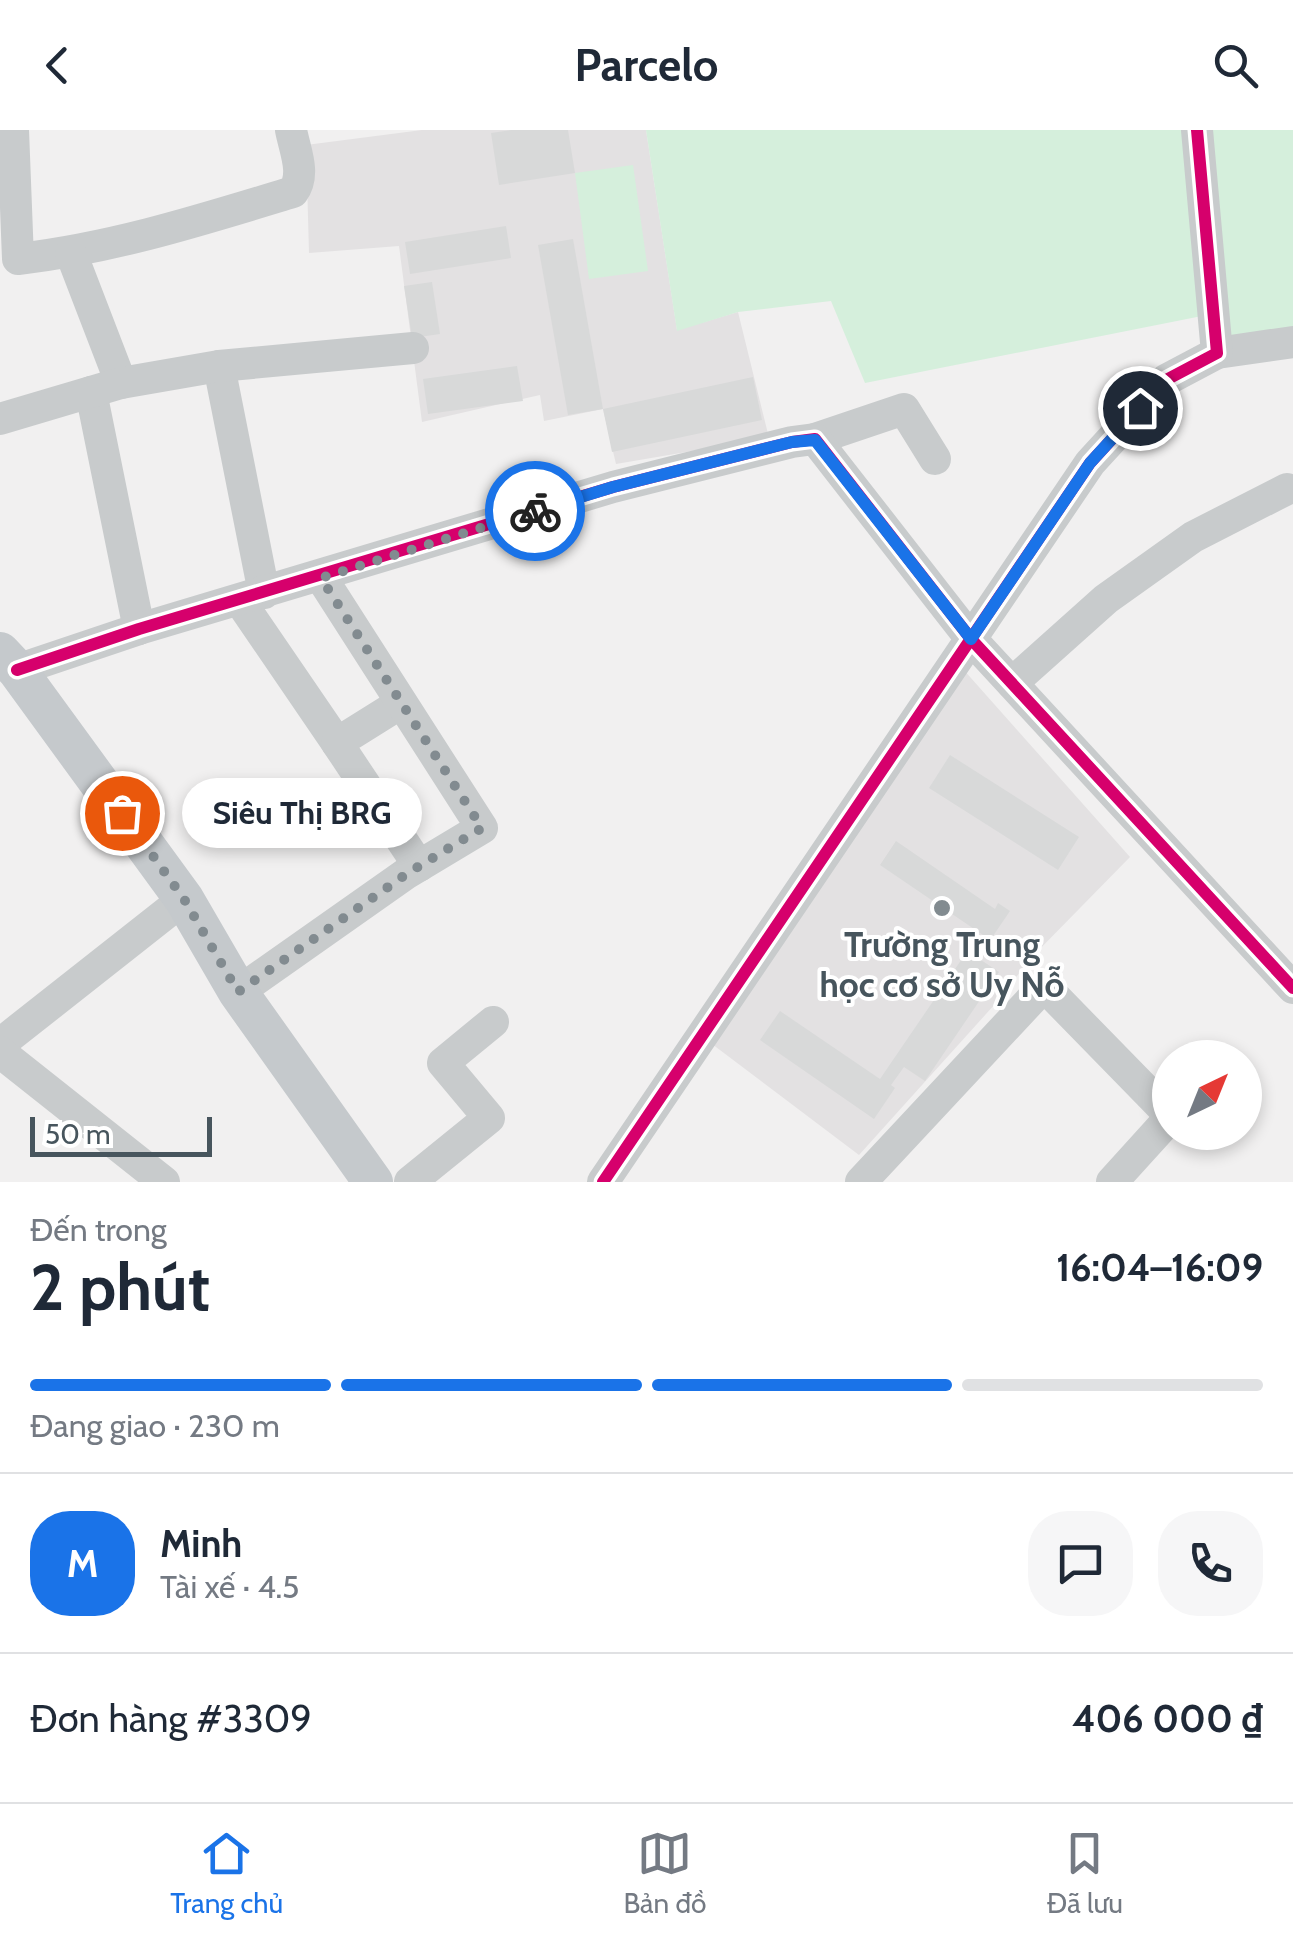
<!DOCTYPE html>
<html lang="vi">
<meta charset="utf-8">
<style>
body{margin:0;font-family:Cabin,sans-serif;background:#f6f6f7;color:#1f2937;height:100vh;display:flex;flex-direction:column;font-size:38px;white-space:nowrap}
*{box-sizing:border-box;margin:0}
p{font-size:32px;color:#747a83}
.icon{flex:none;width:55px;height:55px;fill:none;stroke:currentColor;stroke-width:2;stroke-linecap:round;stroke-linejoin:round}
.map{position:relative;height:1052px;overflow:hidden}
.panel{display:flex;flex-direction:column;background:#fff;flex:1}
.panel>*{flex:none}
.needle{width:65px;rotate:43deg}
.controls{position:absolute;left:1152px;top:910px;display:grid;gap:20px}
.controls a{display:grid;place-items:center;width:110px;height:110px;border-radius:50%;background:#fff;box-shadow:0 5px 15px #0003;font-size:50px}
.scale{position:absolute;left:30px;bottom:25px;width:182px;box-sizing:border-box;padding-left:10px;border:5px solid #47555d;border-top:0;font-size:28px;line-height:35px;white-space:nowrap;color:#47555d;-webkit-text-stroke:8px #fff;paint-order:stroke}
.pin{position:absolute;display:grid;place-items:center;width:85px;height:85px;color:#fff;margin:-42px;border:5px solid #fff;border-radius:50%;box-shadow:0 2px 10px #0007}
.courier{position:absolute;display:grid;place-items:center;width:100px;height:100px;margin:-50px;border:8px solid #1a73e8;border-radius:50%;background:#fff;color:#222;box-shadow:0 2px 12px #0007}
.bubble{position:absolute;height:70px;border-radius:35px;background:#fff;box-shadow:0 5px 15px #0003;font-size:32px;font-weight:700;line-height:70px;text-align:center}
.headline em{font-style:normal;font-weight:700}
.headline div{display:flex;flex-direction:column-reverse}
.headline{display:flex;align-items:center;justify-content:space-between;height:170px;padding:0 30px}
h1{font-size:65px;font-weight:700;line-height:75px}
.bar{display:grid;grid-template-columns:repeat(4,1fr);gap:15px 10px;align-content:center;height:120px;padding:0 30px}
.bar i{height:12px;border-radius:8px;background:#e0e1e3}
.bar .current{background:#1a73e8}
.bar p{grid-column:span 4}
.line{display:flex;align-items:center;gap:25px;padding:0 30px;border-top:2px solid #e0e1e3}
.line div{flex:1}
.round{display:grid;place-items:center;flex:none;width:105px;height:105px;border-radius:40px;background:#f6f6f7}
header{display:flex;justify-content:space-between;align-items:center;height:130px;padding:0 30px;background:#fff;font-size:45px;font-weight:700}
.tab-bar{display:flex;justify-content:space-around;align-items:center;height:140px;border-top:2px solid #e0e1e3;background:#fff;font-size:28px;color:#747a83}
.tab-bar a{display:grid;justify-items:center;gap:5px}
.tab-bar .current{color:#1a73e8}
.map>svg:first-child{display:block}
.education{fill:#e3e1e2}
.green{fill:#d5efdc}
.building{fill:#d8d9d9}
.lines{fill:none;stroke-linecap:round;stroke-linejoin:round}
.minor{stroke:#c8cbcc;stroke-width:32}
.major{stroke:#c5c9cc;stroke-width:40}
.cycleway-casing{stroke:#fff;stroke-width:19}
.cycleway{stroke:#d6006c;stroke-width:12}
.done{stroke:#828b90;stroke-width:10;stroke-dasharray:0 18}
.route{stroke:#1a73e8;stroke-width:12}
.poi-dot{fill:#828b90;stroke:#fff;stroke-width:4}
.labels{text-anchor:middle;stroke-width:8;stroke-linejoin:round;paint-order:stroke}
.poi-label{font-size:35px;font-weight:bold;fill:#47555d;stroke:#fff}
</style>
<header><svg class="icon" aria-label="back" viewBox="0 0 24 24"><path d="M15 5l-7 7 7 7"/></svg>Parcelo<svg class="icon" aria-label="search" viewBox="0 0 24 24"><circle cx="10" cy="10" r="6"/><path d="M15 15l6 6"/></svg></header>
<div class="map">
<svg width="1293" height="1052" viewBox="0 0 1293 1052">
<rect width="100%" height="100%" fill="#f1f0f0"/>
<g class="education">
<polygon points="422,0 646,0 677,200 738,182 769,308 616,334 603,279 544,291 540,265 422,292 399,116 309,123 306,15"/>
<polygon points="963,539 1130,727 1031,828 995,874 859,1025 712,914"/>
</g>
<g class="green">
<polygon points="646,0 1293,0 1293,209 1217,223 1212,184 865,253 831,171 738,182 677,201"/>
<polygon points="633,35 648,141 589,149 575,43"/>
</g>
<g class="building">
<polygon points="511,0 568,0 575,43 499,55 491,3"/>
<polygon points="506,96 511,128 410,144 405,112"/>
<polygon points="573,109 603,279 568,285 538,115"/>
<polygon points="432,152 440,204 412,208 404,156"/>
<polygon points="517,236 523,271 428,284 423,249"/>
<polygon points="753,247 762,290 612,322 603,279"/>
<polygon points="950,625 1079,707 1058,740 929,658"/>
<polygon points="896,711 995,779 998,773 1010,781 978,828 999,842 925,951 904,937 891,955 895,958 874,989 760,910 780,881 880,949 968,820 971,823 983,805 880,735"/>
</g>
<g class="lines">
<g class="minor">
<path d="M13 0 18 129C113 118 201 90 293 62 306 44 295 21 291 0"/>
<polyline points="71,123 121,253"/>
<polyline points="1217,223 1293,212"/>
<polyline points="219,236 264,463"/>
<polyline points="91,262 139,499"/>
<polyline points="0,289 121,253 219,236 413,218"/>
<polyline points="815,309 904,279 935,329"/>
<polyline points="240,471 337,613"/>
<polyline points="17,540 139,499 613,357 792,312 815,309 971,509 1293,858"/>
<polyline points="1012,553 1106,469 1193,407 1287,359"/>
<polyline points="401,573 337,613 419,736"/>
<polyline points="238,862 407,743 482,698 321,447"/>
<polyline points="0,914 184,769"/>
<polyline points="0,922 164,1052"/>
<polyline points="410,1052 489,988 443,933 493,892"/>
<polyline points="603,1052 1090,333 1166,250 1217,223 1197,0"/>
<polyline points="861,1052 1044,856 1170,985"/>
<polyline points="1112,1052 1170,988"/>
</g>
<polyline class="major" points="0,522 17,540 184,769 238,862 373,1052"/>
<defs>
<g id="cycleway">
<polyline points="17,540 139,499 613,357 792,312 815,309 971,509 1293,858"/>
<polyline points="603,1052 1090,333 1166,250 1217,223 1197,0"/>
</g>
</defs>
<use href="#cycleway" class="cycleway-casing"/>
<use href="#cycleway" class="cycleway"/>
</g>
<g class="lines">
<polyline class="done" points="122,683 184,769 238,862 408,743 482,698 321,448 535,381"/>
<polyline class="route" points="535,381 613,357 792,312 815,310 971,509 1090,333 1140,278"/>
</g>
<circle class="poi-dot" cx="942" cy="778" r="10"/>
<g class="labels">
<g class="poi-label">
<text x="942" y="827">Trường Trung<tspan x="942" dy="40">học cơ sở Uy Nỗ</tspan></text>
</g>
</g>
</svg>
<div class="controls">
<a><svg class="needle" viewBox="-14 -14 28 28"><path d="M0-13l5 13h-10z" fill="#e53935"/><path d="M0 13l5-13h-10z" fill="#747a83"/></svg></a>
</div>
<div class="scale">50 m</div>
<div class="pin" style="left:122px;top:683px;background:#ea580c"><svg class="icon" aria-label="bag" viewBox="0 0 24 24"><path d="M5 8h14l-1 12H6zM9 8a3 3 0 0 1 6 0"/></svg></div>
<div class="pin" style="left:1140px;top:278px;background:#1f2937"><svg class="icon" aria-label="home" viewBox="0 0 24 24"><path d="M3 11l9-7 9 7M6 9v11h12V9"/></svg></div>
<div class="courier" style="left:535px;top:381px"><svg class="icon" aria-label="bike" viewBox="0 0 24 24"><circle cx="6" cy="16" r="4"/><circle cx="18" cy="16" r="4"/><path d="M6 16l4-8h5l3 8M10 8l3 8H6M13 5h3"/></svg></div>
<div class="bubble" style="left:182px;top:648px;width:240px">Siêu Thị BRG</div>
</div>
<section class="panel">
<div class="headline"><div><h1>2 phút</h1><p>Đến trong</p></div><em>16:04–16:09</em></div>
<div class="bar"><i class="current"></i><i class="current"></i><i class="current"></i><i></i><p>Đang giao · 230 m</p></div>
<div class="line" style="height:180px"><b class="round" style="background:#1a73e8;color:#fff">M</b><div><b>Minh</b><p>Tài xế · 4.5</p></div><a class="round"><svg class="icon" aria-label="chat" viewBox="0 0 24 24"><path d="M4 5h16v11H9l-5 4z"/></svg></a><a class="round"><svg class="icon" aria-label="phone" viewBox="0 0 24 24"><path d="M5 4h4l2 5-3 2q2 4 5 5l2-3 5 2v4C11 20 4 13 5 4z"/></svg></a></div>
<div class="line" style="height:130px"><div>Đơn hàng #3309</div><b>406 000 ₫</b></div>
</section>
<nav class="tab-bar">
<a class="current"><svg class="icon" aria-label="home" viewBox="0 0 24 24"><path d="M3 11l9-7 9 7M6 9v11h12V9"/></svg>Trang chủ</a>
<a><svg class="icon" aria-label="map" viewBox="0 0 24 24"><path d="M3 6l6-2 6 2 6-2v14l-6 2-6-2-6 2zM9 4v14M15 6v14"/></svg>Bản đồ</a>
<a><svg class="icon" aria-label="saved" viewBox="0 0 24 24"><path d="M7 4h10v16l-5-4-5 4z"/></svg>Đã lưu</a>
</nav>
